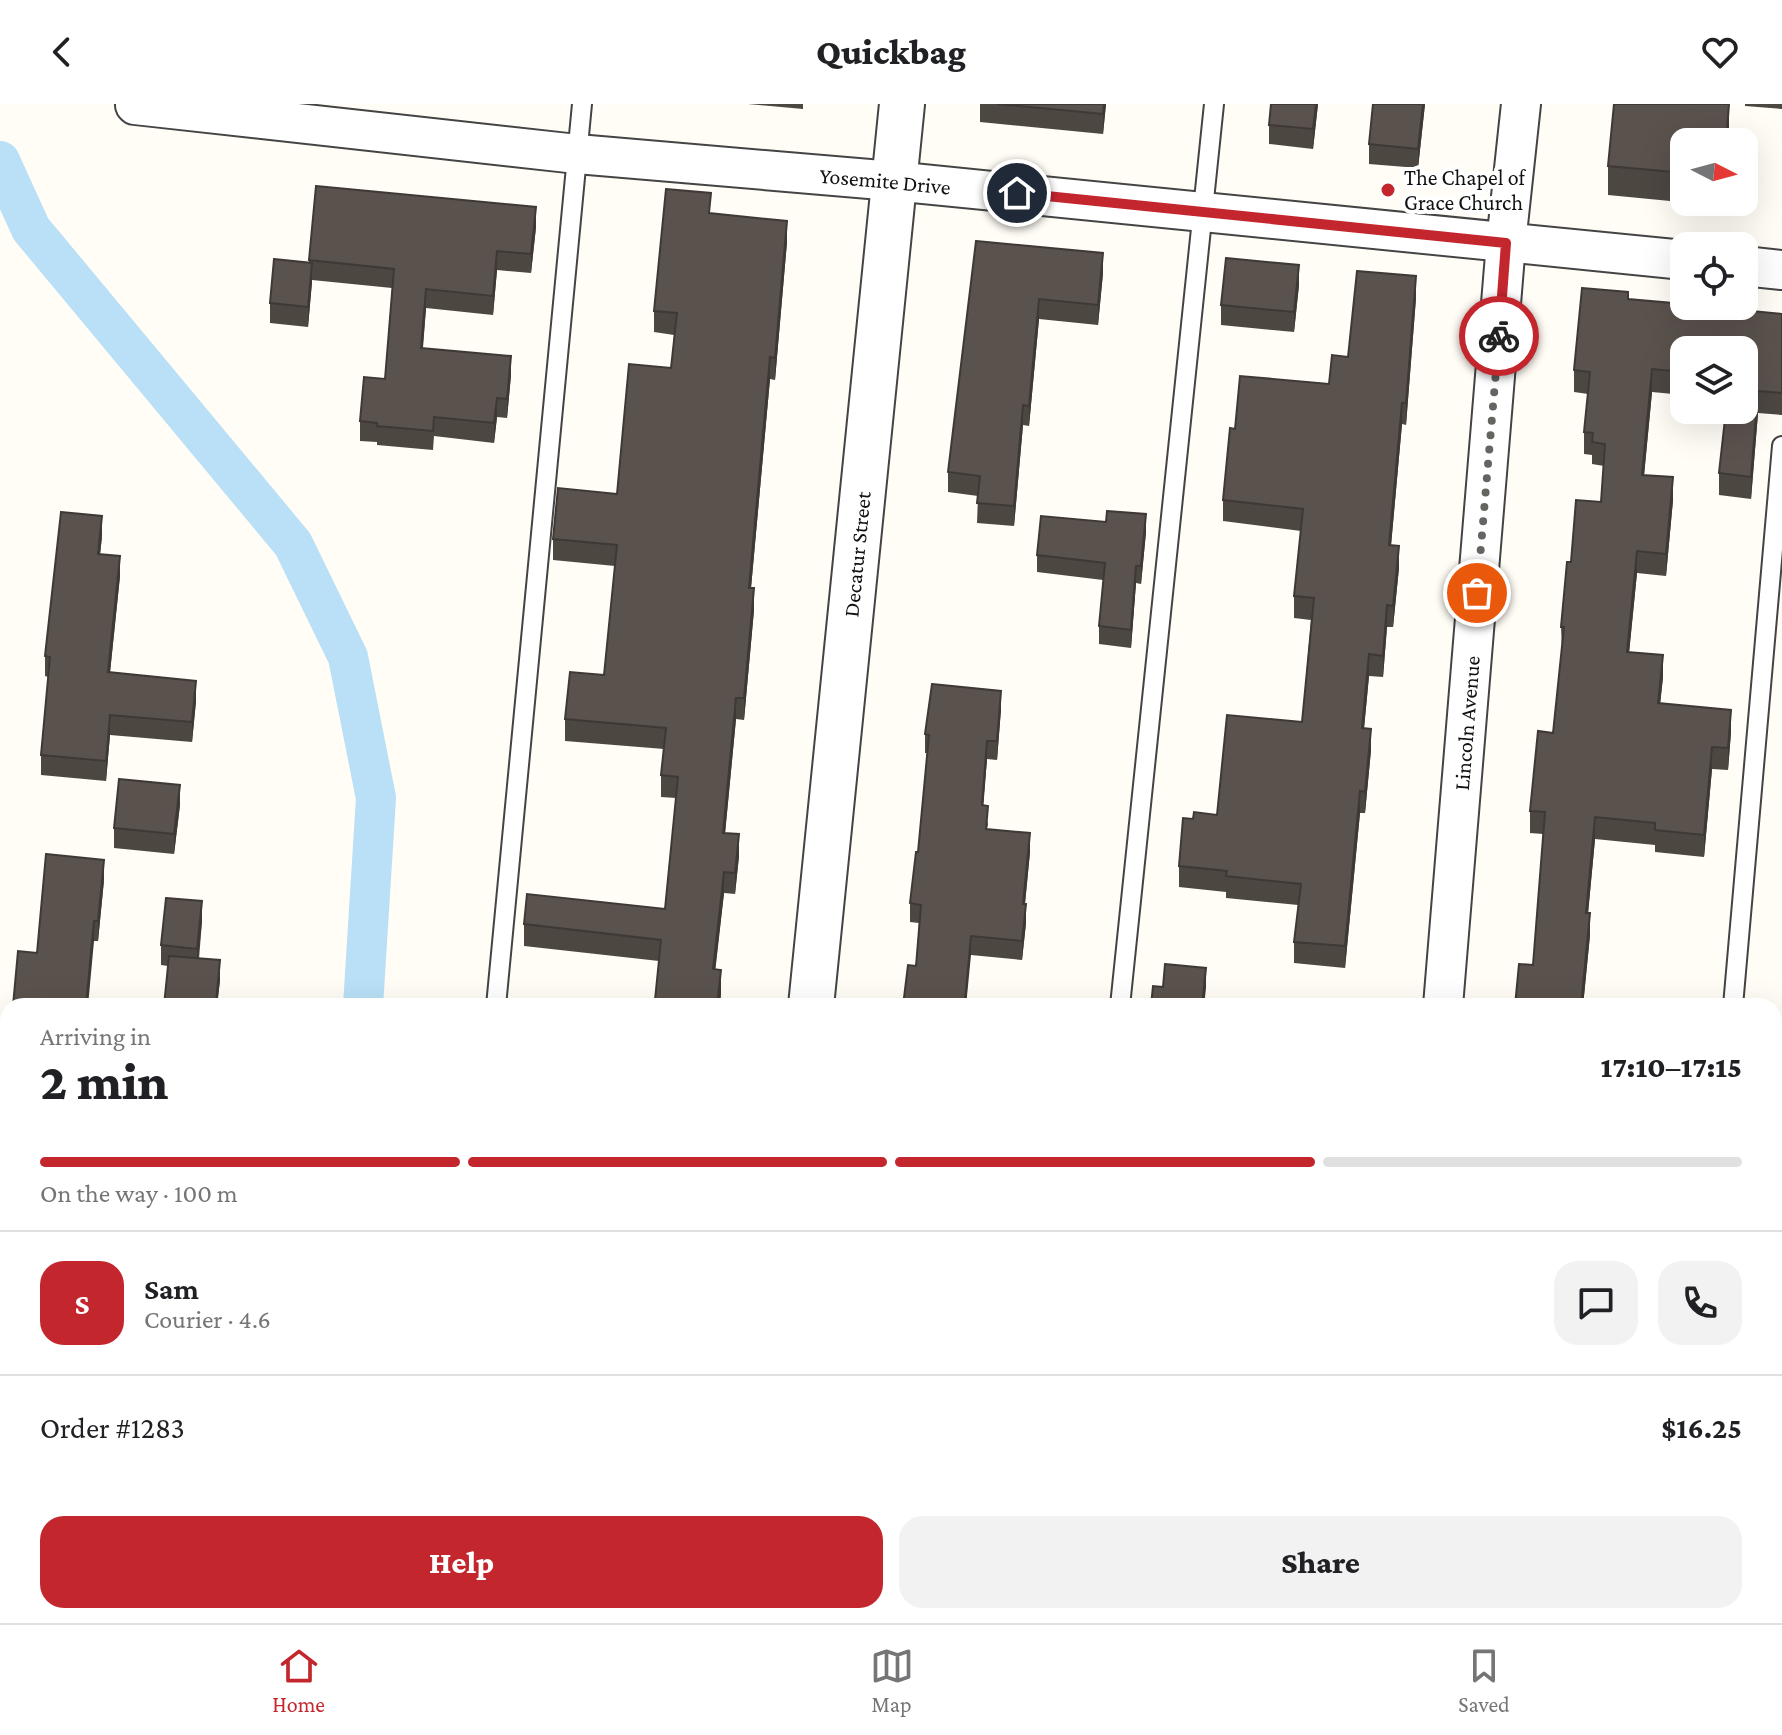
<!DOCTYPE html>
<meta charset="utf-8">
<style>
body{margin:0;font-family:"Crimson Pro",serif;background:#f2f2f2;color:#202124;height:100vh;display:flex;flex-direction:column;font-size:30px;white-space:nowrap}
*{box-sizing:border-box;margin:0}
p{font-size:26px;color:#757577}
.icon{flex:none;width:44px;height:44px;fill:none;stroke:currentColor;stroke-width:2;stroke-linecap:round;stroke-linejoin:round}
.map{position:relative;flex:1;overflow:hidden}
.drawer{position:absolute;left:0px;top:894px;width:1782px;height:626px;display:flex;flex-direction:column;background:#fff;border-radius:24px 24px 0 0;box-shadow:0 8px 32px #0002}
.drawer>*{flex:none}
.needle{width:52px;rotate:96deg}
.controls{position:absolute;left:1670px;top:24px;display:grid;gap:16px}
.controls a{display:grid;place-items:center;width:88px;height:88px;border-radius:16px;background:#fff;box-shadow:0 8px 32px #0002;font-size:40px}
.pin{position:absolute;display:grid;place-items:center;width:68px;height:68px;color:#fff;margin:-34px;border:4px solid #fff;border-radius:50%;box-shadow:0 2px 8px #0007}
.courier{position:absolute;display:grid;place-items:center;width:80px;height:80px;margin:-40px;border:6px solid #c4262e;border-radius:50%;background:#fff;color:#222;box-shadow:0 2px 10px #0007}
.headline em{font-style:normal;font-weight:800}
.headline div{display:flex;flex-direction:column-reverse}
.headline{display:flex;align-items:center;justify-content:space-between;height:136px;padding:0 40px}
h1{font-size:52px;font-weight:800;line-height:60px}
.bar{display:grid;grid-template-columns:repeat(4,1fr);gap:12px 8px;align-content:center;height:96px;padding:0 40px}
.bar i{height:10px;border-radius:6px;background:#e0e0e0}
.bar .current{background:#c4262e}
.bar p{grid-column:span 4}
.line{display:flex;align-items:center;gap:20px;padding:0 40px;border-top:2px solid #e0e0e0}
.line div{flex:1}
.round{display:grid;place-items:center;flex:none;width:84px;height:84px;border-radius:24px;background:#f2f2f2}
.action{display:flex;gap:16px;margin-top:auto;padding:16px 40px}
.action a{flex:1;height:92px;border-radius:24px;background:#c4262e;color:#fff;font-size:32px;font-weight:800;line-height:92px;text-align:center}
.action a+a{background:#f2f2f2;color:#202124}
header{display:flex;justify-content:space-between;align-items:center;height:104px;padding:0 40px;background:#fff;font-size:36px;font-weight:800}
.tabs{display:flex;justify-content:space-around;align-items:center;height:112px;border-top:2px solid #e0e0e0;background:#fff;font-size:22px;color:#757577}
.tabs a{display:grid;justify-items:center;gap:4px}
.tabs .current{color:#c4262e}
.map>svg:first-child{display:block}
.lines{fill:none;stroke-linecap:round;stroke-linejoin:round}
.canal{stroke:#b9e0f7;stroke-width:40}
.service-casing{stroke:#444;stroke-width:22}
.minor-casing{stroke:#444;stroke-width:42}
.tertiary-casing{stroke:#444;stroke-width:48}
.service{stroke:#fff;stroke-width:18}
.minor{stroke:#fff;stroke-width:38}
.tertiary{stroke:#fff;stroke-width:44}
.wall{fill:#4d4742}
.shaded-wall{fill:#3f3936}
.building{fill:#5a524d;stroke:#3f3936;stroke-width:2}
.done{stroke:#646461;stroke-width:8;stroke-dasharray:0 14.4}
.route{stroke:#c4262e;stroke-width:10}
.poi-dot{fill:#c4262e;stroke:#fff;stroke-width:3}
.labels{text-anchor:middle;stroke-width:8;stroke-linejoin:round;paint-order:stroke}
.poi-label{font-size:22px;fill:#111;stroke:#fff;text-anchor:start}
.street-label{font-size:22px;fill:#111;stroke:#fff}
</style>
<header><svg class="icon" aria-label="back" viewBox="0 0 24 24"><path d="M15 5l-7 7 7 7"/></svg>Quickbag<svg class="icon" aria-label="heart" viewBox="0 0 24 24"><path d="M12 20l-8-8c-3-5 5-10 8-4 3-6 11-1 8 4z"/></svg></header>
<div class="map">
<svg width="1782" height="1519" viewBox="0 0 1782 1519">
<rect width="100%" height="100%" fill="#fffdf5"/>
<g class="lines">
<g class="canal">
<polyline points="0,57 31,125 293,440 348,553 376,694 363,902"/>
<polyline points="307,1519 309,1512"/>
</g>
<defs>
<g id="service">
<polyline points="496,902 582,0"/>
<polyline points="1120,902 1214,0"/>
<polyline points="1733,902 1782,342"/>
<polyline points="177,1519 178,1512"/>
<polyline points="453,1519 454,1512"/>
<polyline points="1053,1519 1053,1512"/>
<polyline points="1653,1519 1654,1512"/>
</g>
<g id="minor">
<path id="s1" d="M135 1 577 50 893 77 1684 156"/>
<polyline points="1744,162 1782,166"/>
<path id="s2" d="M1443 902 1506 139 1521 0"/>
<polyline points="1386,1519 1386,1512"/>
</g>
<g id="tertiary">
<path id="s3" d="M811 902 902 0"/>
<polyline points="0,1182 8,1183"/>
<polyline points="1774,1302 1782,1303"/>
<polyline points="753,1519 753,1512"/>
</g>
</defs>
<use href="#service" class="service-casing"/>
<use href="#minor" class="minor-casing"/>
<use href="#tertiary" class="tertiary-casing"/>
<use href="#service" class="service"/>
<use href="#minor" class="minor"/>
<use href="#tertiary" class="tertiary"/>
</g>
<g class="wall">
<polygon points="748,0 803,0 803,5"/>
<polygon points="980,0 1106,0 1103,30 980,18"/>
<polygon points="1318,0 1313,45 1269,40 1269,21"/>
<polygon points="1425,0 1418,64 1369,60 1369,40"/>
<polygon points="1614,0 1729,0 1729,38 1684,38 1684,98 1723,98 1722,102 1608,91 1608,62"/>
<polygon points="1745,0 1782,0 1782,5 1745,2"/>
<polygon points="711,110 787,138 775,276 770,275 751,484 754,506 744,616 736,615 725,729 739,752 735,790 724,789 715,865 721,888 720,902 649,902 655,896 659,857 524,842 524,820 665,805 676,694 661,693 661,671 664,645 565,637 565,615 604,571 615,462 553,456 553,435 617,390 671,264 674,231 654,228 654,207"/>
<polygon points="536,123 531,169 497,166 493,211 426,204 423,244 511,271 507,314 497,313 494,339 434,332 433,346 377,341 377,338 360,337 360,317 385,275 392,184 312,176 308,223 270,219 270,199 309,158 309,156"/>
<polygon points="976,137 1103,169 1098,221 1039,215 1029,322 1023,321 1014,422 977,419 978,392 948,388 948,368"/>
<polygon points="1299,181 1294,228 1221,221 1221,201"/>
<polygon points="1416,194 1406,321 1402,320 1391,442 1399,464 1393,523 1387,523 1383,573 1369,572 1364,624 1371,646 1365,709 1360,709 1345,864 1294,859 1294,838 1298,801 1226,794 1226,788 1179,783 1179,762 1193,715 1217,711 1302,618 1311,516 1294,514 1294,492 1301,427 1223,417 1223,396 1235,325 1329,280 1348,253"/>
<polygon points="1628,195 1782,210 1782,311 1758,309 1751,395 1719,391 1719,369 1744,246 1684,246 1684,291 1652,288 1644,371 1673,396 1666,472 1637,469 1629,548 1663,573 1660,599 1731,628 1728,666 1712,665 1704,753 1655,748 1655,741 1595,735 1588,809 1590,831 1583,902 1515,902 1533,861 1543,730 1530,729 1530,707 1553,629 1562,545 1561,523 1571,458 1601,398 1604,362 1592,360 1592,351 1584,350 1584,328 1588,290 1574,288 1574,266"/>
<polygon points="1146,428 1141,480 1136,479 1131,544 1099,540 1099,522 1103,476 1037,468 1037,451"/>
<polygon points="102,432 100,450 120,472 110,568 196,597 192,638 110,631 106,677 41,671 41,651 48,573 45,572 45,552"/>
<polygon points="1001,605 997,656 987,655 983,701 988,720 987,725 1030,748 1025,800 1026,819 1022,856 971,851 903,902 916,862 919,819 910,818 910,799 918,748 927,649 925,649 925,630"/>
<polygon points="180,701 174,750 114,744 114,724"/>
<polygon points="104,776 98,837 94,837 37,849"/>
<polygon points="202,817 199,855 220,876 217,902 164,902 168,862 161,861 161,841"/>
<polygon points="8,949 8,1111 0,1110 0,1029"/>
<polygon points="1774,1012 1782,1013 1782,1221 1774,1221"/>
<polygon points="0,1245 8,1245 8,1423 5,1423 5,1401 0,1400 1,1329 0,1329"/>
<rect x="482" y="1512" width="185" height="7"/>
<polygon points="1445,1512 1599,1512 1598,1519 1450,1519 1450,1517 1445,1517"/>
</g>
<g class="shaded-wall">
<polygon points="1104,0 1106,0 1103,30 1103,10"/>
<polygon points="1316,0 1318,0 1313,45 1313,25"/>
<polygon points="1423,0 1425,0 1418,64 1418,45"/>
<polygon points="1729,0 1729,38 1726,38"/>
<polygon points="536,103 536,123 531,169 531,150"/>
<polygon points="787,117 787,138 775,276 775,254"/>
<polygon points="497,147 497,166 493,211 493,192"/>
<polygon points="1103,149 1103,169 1098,221 1098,201"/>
<polygon points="312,159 312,179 308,223 308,203"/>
<polygon points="1299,161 1299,181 1294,228 1294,208"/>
<polygon points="1416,172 1416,194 1406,321 1406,299"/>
<polygon points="426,185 426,204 421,263 421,244"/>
<polygon points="1039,195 1039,215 1029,322 1029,302"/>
<polygon points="511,252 511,271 507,314 507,295"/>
<polygon points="770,253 770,275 749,506 749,484"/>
<polygon points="1652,265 1652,288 1642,393 1642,371"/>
<polygon points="1758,287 1758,309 1751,395 1751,373"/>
<polygon points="497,294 497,313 494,339 494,319"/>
<polygon points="1402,299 1402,320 1389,463 1389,441"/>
<polygon points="1023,301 1023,321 1014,422 1014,402"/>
<polygon points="1673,373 1673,396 1666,472 1666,450"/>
<polygon points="1146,410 1146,428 1141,480 1141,462"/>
<polygon points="102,412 102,432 98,470 98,450"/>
<polygon points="1399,442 1399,464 1393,523 1393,502"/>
<polygon points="1637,447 1637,469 1627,570 1627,548"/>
<polygon points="120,452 120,472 108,588 108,568"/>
<polygon points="1136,462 1136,479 1131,544 1131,526"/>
<polygon points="754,484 754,506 744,616 744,594"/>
<polygon points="1387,501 1387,523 1383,573 1383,552"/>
<polygon points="1369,550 1369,572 1362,646 1362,624"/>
<polygon points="1663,551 1663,573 1658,621 1658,599"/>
<polygon points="196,577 196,597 192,638 192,618"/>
<polygon points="1001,587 1001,605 997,656 997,637"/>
<polygon points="736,594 736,615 723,751 723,729"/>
<polygon points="1731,606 1731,628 1728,666 1728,644"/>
<polygon points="110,611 110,631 106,677 106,657"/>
<polygon points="1371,625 1371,646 1365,709 1365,688"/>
<polygon points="987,637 987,655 982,720 982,701"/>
<polygon points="1712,643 1712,665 1704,753 1704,731"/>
<polygon points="180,681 180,701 174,750 174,730"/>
<polygon points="1360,687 1360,709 1345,864 1345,842"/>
<polygon points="1595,713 1595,735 1586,831 1586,809"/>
<polygon points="1030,729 1030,748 1023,819 1023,800"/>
<polygon points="739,730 739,752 735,790 735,769"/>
<polygon points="104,756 104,776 98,837 98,817"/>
<polygon points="724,768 724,789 713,887 713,865"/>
<polygon points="202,797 202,817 197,865 197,845"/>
<polygon points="1026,800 1026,819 1022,856 1022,837"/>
<polygon points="1590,809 1590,831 1583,902 1581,902"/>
<polygon points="94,817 94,837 88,902 86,902"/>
<polygon points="971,832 971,851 966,902 965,902"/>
<polygon points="220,856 220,876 217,902 216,902"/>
<polygon points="1206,864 1206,884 1204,902 1202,902"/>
<polygon points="721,866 721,888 720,902 717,902"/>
</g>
<g class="building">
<polygon points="997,0 1104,0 1103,10"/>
<polygon points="1271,0 1316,0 1313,25 1269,21"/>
<polygon points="1373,0 1423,0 1418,45 1369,40"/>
<polygon points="1614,0 1729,0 1726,38 1684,38 1684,69 1608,62"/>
<polygon points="316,82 536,103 531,150 497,147 493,192 426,185 421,244 511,252 507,295 497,294 494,319 434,313 433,327 377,322 377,319 360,317 364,273 385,275 394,165 309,156"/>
<polygon points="666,85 711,89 709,109 787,117 775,254 770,253 749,484 754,484 744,594 736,594 723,729 739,730 735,769 724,768 713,865 721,866 717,902 649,902 649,896 655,896 661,836 524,820 527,790 665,805 678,673 661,671 666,624 565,615 570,568 604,571 617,441 553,435 558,384 617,390 629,260 671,264 677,209 654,207"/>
<polygon points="976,137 1103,149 1098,201 1039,195 1029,302 1023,301 1014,402 977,399 980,372 948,368"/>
<polygon points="1226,154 1299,161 1294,208 1221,201"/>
<polygon points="274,155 312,159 308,203 270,199"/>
<polygon points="1357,167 1416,172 1406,299 1402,299 1389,441 1399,442 1393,502 1387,501 1383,552 1369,550 1362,624 1371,625 1365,688 1360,687 1345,842 1294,838 1301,780 1226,772 1227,767 1179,762 1183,714 1193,715 1194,708 1217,711 1227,611 1302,618 1314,494 1294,492 1303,405 1223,396 1230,324 1235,325 1240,272 1329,280 1332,251 1348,253"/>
<polygon points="1582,184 1628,188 1628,195 1684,200 1684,202 1700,202 1782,210 1782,289 1758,287 1751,373 1719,369 1726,306 1744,306 1744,246 1684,246 1684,268 1652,265 1642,371 1673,373 1666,450 1637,447 1627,548 1663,551 1658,599 1731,606 1728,644 1712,643 1704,731 1655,726 1655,719 1595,713 1586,809 1590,809 1581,902 1515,902 1519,860 1533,861 1545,708 1530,707 1538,627 1553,629 1564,523 1561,523 1567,458 1571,458 1576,396 1601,398 1605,340 1592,338 1593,329 1584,328 1590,268 1574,266"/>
<polygon points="1107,407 1146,410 1141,462 1136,462 1131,526 1099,522 1105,459 1037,451 1041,412 1106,418"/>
<polygon points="61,408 102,412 98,450 120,452 108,568 196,577 192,618 110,611 106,657 41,651 50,553 45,552"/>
<polygon points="932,580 1001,587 997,637 987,637 982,701 988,702 986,725 1030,729 1023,800 1026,800 1022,837 971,832 965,897 1013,902 903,902 908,861 916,862 921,801 910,799 916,748 918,748 929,631 925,630"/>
<polygon points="119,675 180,681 174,730 114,724"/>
<polygon points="46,750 104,756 98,817 94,817 86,902 13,902 18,847 37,849"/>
<polygon points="166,794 202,797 197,845 161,841"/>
<polygon points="169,852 220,856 216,899 194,897 193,902 164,902"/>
<polygon points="1165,860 1206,864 1202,902 1151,902 1153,882 1163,883"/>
<polygon points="8,949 8,1091 0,1090 0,1029"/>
<polygon points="1774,1012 1782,1013 1782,1199 1774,1199"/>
<polygon points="0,1245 8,1245 8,1401 5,1400 5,1378 0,1378 0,1340 3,1307 0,1307"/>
<polygon points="1774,1344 1782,1345 1782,1519 1710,1519 1711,1512 1774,1512"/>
<polygon points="3,1424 8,1424 8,1512 83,1512 83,1519 0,1519 0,1458"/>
<polygon points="523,1512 666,1512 666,1519 522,1519"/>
<polygon points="966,1512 1014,1512 1014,1519 965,1519"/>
<rect x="1124" y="1512" width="152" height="7"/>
<rect x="1450" y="1512" width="120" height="7"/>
</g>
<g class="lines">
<polyline class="done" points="1477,489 1499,232"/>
<polyline class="route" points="1017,89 1506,139 1499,232"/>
</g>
<circle class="poi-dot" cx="1388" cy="86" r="8"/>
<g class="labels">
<g class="poi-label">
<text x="1404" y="81">The Chapel of<tspan x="1404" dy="25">Grace Church</tspan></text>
</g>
<g class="street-label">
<text dy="8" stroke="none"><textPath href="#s1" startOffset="754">Yosemite Drive</textPath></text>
<text dy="8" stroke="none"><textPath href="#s3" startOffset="454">Decatur Street</textPath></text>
<text dy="8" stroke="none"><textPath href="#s2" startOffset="284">Lincoln Avenue</textPath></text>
</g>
</g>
</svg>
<div class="controls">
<a><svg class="needle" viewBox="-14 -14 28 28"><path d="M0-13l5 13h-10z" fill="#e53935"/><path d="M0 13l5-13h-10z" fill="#757577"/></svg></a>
<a><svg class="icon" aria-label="locate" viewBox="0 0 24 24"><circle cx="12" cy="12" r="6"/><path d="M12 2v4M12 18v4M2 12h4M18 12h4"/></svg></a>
<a><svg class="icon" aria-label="layers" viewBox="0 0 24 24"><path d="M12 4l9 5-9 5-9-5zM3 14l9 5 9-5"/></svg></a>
</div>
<div class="pin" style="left:1477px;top:489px;background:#ea580c"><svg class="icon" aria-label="bag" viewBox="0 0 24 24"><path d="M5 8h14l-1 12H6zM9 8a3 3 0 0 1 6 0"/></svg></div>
<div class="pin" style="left:1017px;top:89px;background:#1f2937"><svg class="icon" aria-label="home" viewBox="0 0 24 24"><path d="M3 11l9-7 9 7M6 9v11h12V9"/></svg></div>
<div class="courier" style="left:1499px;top:232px"><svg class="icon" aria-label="bike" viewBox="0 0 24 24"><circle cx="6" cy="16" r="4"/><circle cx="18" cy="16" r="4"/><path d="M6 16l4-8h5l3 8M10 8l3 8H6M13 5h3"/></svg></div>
<section class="drawer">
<div class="headline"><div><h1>2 min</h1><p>Arriving in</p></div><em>17:10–17:15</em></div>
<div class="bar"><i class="current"></i><i class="current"></i><i class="current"></i><i></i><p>On the way · 100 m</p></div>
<div class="line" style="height:144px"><b class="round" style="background:#c4262e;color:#fff">S</b><div><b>Sam</b><p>Courier · 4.6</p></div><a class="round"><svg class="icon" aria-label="chat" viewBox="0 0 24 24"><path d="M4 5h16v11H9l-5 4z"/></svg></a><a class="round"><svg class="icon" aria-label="phone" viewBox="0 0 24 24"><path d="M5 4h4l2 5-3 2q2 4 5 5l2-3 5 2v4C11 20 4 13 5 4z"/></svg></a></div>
<div class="line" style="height:104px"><div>Order #1283</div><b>$16.25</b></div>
<div class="action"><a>Help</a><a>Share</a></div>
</section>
</div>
<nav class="tabs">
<a class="current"><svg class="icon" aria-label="home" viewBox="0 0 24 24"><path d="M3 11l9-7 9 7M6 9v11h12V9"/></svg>Home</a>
<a><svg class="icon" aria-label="map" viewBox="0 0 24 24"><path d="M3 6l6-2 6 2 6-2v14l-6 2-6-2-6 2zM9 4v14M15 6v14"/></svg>Map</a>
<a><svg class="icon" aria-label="saved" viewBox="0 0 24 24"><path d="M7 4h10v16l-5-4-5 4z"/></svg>Saved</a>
</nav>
